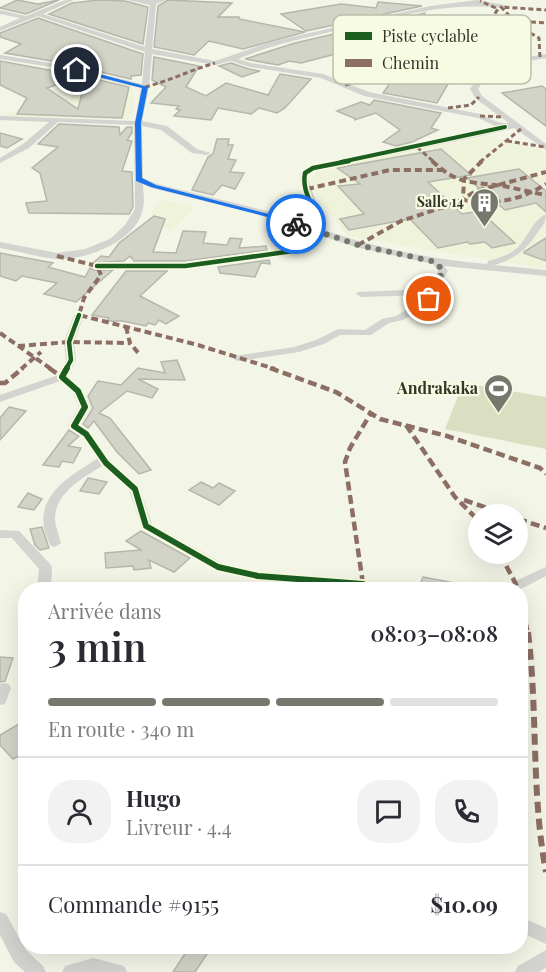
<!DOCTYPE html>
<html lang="fr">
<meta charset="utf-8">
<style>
body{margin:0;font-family:"Playfair Display",serif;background:#f2f2f3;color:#2b2b33;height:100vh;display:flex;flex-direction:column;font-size:22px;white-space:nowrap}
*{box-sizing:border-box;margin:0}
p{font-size:20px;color:#7c7c81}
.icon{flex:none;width:33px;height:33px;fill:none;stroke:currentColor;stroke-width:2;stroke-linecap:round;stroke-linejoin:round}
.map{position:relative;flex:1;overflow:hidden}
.drawer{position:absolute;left:18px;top:582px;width:510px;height:372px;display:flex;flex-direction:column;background:#fff;border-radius:24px;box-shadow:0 6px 24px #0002}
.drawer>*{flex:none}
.tools{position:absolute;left:468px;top:504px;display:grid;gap:12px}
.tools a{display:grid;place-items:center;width:60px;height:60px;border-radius:50%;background:#fff;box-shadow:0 6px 24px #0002;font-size:30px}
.pin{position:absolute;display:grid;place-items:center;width:51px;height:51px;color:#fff;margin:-26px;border:3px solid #fff;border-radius:50%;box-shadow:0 2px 6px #0007}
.courier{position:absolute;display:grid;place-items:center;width:60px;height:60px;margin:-30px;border:4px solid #1a73e8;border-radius:50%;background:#fff;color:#222;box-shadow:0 2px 8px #0007}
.head em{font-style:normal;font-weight:600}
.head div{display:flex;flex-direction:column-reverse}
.head{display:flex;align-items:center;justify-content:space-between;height:102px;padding:0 30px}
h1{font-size:39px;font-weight:600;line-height:45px}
.bar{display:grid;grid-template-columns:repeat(4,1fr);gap:9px 6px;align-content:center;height:72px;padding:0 30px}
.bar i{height:8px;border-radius:4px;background:#e1e1e2}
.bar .current{background:#76786d}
.bar p{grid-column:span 4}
.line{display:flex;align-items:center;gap:15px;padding:0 30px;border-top:2px solid #e1e1e2}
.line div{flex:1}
.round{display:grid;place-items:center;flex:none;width:63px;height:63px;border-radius:24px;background:#f2f2f3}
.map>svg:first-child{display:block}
.built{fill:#eff3da}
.green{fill:#dadfc1}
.building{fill:#d2d4c8;stroke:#b5b7ac;stroke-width:1.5}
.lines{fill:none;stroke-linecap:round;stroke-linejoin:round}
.street{fill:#d3d4d0;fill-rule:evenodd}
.quiet-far3{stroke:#8d6e63;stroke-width:3;stroke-dasharray:5 3;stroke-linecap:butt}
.quiet-far2{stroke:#8d6e63;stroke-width:4;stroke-dasharray:7 4;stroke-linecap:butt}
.quiet-far1{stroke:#8d6e63;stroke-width:4.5;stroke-dasharray:9 4.5;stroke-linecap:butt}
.quiet{stroke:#8d6e63;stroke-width:6;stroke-dasharray:11 6;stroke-linecap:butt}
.cycleway-far2-casing{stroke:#f7fbe1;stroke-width:6}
.cycleway-far1-casing{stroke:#f7fbe1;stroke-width:8}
.cycleway-casing{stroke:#f7fbe1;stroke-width:10}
.cycleway-far2{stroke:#1b5e20;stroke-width:4}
.cycleway-far1{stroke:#1b5e20;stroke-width:4.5}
.cycleway{stroke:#1b5e20;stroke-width:6}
.route{fill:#1a73e8}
.done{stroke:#76786d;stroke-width:6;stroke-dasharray:0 10.8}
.labels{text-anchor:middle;stroke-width:4.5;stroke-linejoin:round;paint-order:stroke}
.far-poi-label{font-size:14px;font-weight:bold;fill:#33352b;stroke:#f7fbe1;text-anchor:end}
.poi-label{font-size:16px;font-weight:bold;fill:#33352b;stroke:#f7fbe1;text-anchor:end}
.key{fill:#f7fbe1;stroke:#bcc0aa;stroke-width:1.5}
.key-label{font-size:16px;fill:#33352b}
</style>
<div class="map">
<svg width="546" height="972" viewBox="0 0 546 972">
<rect width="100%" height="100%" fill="#f3f5e7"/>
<g class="built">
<polygon points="119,83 133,89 134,106 130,119 9,118 0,115"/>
<polygon points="489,136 539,149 546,154 546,269 347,236 314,191 312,179 318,168"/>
<polygon points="160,200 197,207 171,230 144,224"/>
</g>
<polygon class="green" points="463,383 546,397 546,449 445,429"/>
<g class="building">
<polygon points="17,0 38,4 59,0 26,14 0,8"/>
<polygon points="98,0 125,1 148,7 143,44 49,14 72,3"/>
<polygon points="168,0 232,3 218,17 239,17 239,19 305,32 243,49 209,41 194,55 154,47 158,6"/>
<polygon points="378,2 422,6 306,31 281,14 341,4 376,8"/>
<polygon points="425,13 422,21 361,34 347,51 301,63 289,61 278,65 245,59 295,43"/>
<polygon points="38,18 143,54 141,75 131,76 131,79 58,62 5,53 21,44 0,37 0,33"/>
<polygon points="154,57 199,66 186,87 206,96 226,83 268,95 280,74 311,79 285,108 277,113 259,108 251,114 218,108 211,120 174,116 180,110 176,109 179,106 151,103 166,87 152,80"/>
<polygon points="444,57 462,60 437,103 383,93 397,73 430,78"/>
<polygon points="0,61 81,76 47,88 78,109 86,77 129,87 122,118 17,114 27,98 0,85"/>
<polygon points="231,63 249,69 260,71 242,77 219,66"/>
<polygon points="542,86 546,89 546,126 502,93"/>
<polygon points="374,100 441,113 431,128 438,130 412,142 396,146 383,142 400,130 376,113 354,120 356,119 337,111 361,102 370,105"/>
<polygon points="59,124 119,127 120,135 127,127 132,127 132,133 127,140 132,141 122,171 132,172 133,207 129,214 29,213 26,203 47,201 40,173 32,168 58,147 38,144"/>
<polygon points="0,133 22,139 7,148 0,146"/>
<polygon points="217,139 229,139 228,145 233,145 228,159 236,160 230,172 244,173 235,189 222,185 213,195 192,190 208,157 213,154"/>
<polygon points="441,149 471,175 428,182 462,214 480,211 515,243 492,248 485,242 470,244 467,242 438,248 410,219 349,230 340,219 364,214 338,186 360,184 337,168"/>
<polygon points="519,169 546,191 546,212 536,203 505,210 467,178"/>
<polygon points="154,216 165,219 153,252 176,253 183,231 206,232 203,243 227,245 230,238 242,239 239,248 266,246 267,250 185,261 134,261 130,256 124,261 93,263 101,256 109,257 119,243"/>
<polygon points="546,238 546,261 524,253 524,252"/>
<polygon points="0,253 53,263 48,267 85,277 90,268 94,270 113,270 76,302 44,294 57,283 22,276 16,281 0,276"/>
<polygon points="269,260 270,264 261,263 255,277 220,273 218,267"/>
<polygon points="126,271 167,271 140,296 179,316 166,324 159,320 155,325 148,323 146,326 122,321 107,321 109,318 92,315"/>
<polygon points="177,360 185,380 138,379 158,389 152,398 127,391 99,413 110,418 151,470 139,474 117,452 94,421 88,428 83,424 93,408 88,396 98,381 121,385 138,368 165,373 161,362"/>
<polygon points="9,407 26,411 0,440 0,418"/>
<polygon points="69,430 79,436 68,446 81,448 73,463 62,461 59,467 43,465"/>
<polygon points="88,478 107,482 99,494 80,491"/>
<polygon points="201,482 213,488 219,483 235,491 219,505 189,490"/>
<polygon points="28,493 42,499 34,510 18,507"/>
<polygon points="42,527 49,548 40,550 35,545 30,529"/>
<polygon points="141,531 177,551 190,558 174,572 149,560 151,568 134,570 133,566 106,568 105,553 141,550 126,541"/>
<polygon points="423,577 460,584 459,590 418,590"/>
<polygon points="0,657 13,658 5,681 0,682"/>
<polygon points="19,724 26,731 26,752 13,759 0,745 0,735"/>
<polygon points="190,946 207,954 195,972 173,972"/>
</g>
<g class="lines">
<g class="street">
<path d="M65 0H74L43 14 145 47 150 5 127 0H166L156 4 152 49 215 61 274 41 430 6 477 0 505 5 506 6 503 8C448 2 406 15 353 27 314 36 275 43 238 59L251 63 323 74 369 92 480 114C490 118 497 124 509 123L476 99 470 89C488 62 516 59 546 54V58C520 63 493 65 478 89L482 96 546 144V150L514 128 481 136 316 170 309 174 308 178 321 217V229C376 248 430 259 487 264L488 261C499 258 510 255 518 247 528 237 533 220 546 214 546 224 541 227 536 235 524 252 514 259 494 265L546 270V276L444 266 448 271 432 301 422 306 420 311 403 320 389 323 371 335H340L324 344 299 352 239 361 235 360 234 358 235 356 294 347 316 340 338 329 365 330 382 319 396 316 411 307 413 302 425 297V295L361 297 356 294 358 292 428 289 438 271 433 264 355 247 319 235 313 244 300 253 185 269 94 268 92 266 97 263H185L297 248 311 234 257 214 151 188 143 184C143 192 145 200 143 208 138 241 85 261 56 259 37 257 18 251 0 248V242L57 253 85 249 110 239 125 225 135 209 134 125 58 122 29 148 0 163V158L23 144 49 122 0 120V116L135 121 141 88 58 68 0 59V55L58 64 142 84 145 52 38 16 0 31V27L20 18 0 14V10L26 16ZM152 54 215 65 231 61 250 67 321 78 364 96 478 118 497 127 310 166C309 167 302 171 301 172 296 180 312 214 312 227L263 210 157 184 143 178 142 126 161 130 192 153 207 155 211 153 197 149 167 126 142 121 149 87Z"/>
<path d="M79 312 84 315 74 342 76 360 68 376 82 389 91 407 80 425 90 432 110 460 139 486 152 524 222 563 258 572 363 579 383 587 384 590 258 580 218 571 142 529 129 490 102 466C83 478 54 493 55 520 56 528 59 536 61 543L55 547 51 546C27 502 64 479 97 459L82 436 68 426 79 407 73 392 60 381 0 402V395L58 375 66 360 64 342 74 315Z"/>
<polygon points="0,530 19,531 51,565 52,568 51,590 37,590 39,569 12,538 0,538"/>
<polygon points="546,567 546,576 519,590 501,590 502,587"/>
<polygon points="4,683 9,684 11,688 5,704 0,705 0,684"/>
<polygon points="0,912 6,914 26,950 43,966 46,972 25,972 14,962 0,935"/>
<polygon points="520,917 546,928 546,944 520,932"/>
<polygon points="546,950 546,968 539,972 515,972 518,966"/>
<polygon points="93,958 124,966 127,972 62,972 65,966"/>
</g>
<g class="quiet-far3">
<polyline points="515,21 546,23"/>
<polyline points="500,29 524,30"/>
<polyline points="479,50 513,53"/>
<polyline points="510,51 527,60"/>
<polyline points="540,57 539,38 520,27 501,7 546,10"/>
<polyline points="345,85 368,79 388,64 446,64 484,74 486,61 464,34 490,21 498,9 480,1"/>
<path d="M145 87C169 81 191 70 215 63"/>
<polyline points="448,108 471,105 479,97"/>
<polyline points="480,116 504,117"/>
<polyline points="507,141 545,147"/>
<polyline points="417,147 434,162"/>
<polyline points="480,162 521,129"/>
</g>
<g class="quiet-far2">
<path d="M432 161C455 182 466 182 495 185 512 187 529 192 546 195"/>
<path d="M482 161 464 179 463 200C494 205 519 201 546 184"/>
<polyline points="307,189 390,170 442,170"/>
<polyline points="358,245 401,221 456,203 476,191 546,172"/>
<polyline points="57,256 97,266 101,275 84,298 79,315 198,345 275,369"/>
<polyline points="126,327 130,343 140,355"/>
<polyline points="0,333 51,369"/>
<polyline points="18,346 69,342 130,343"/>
<polyline points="21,369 41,352"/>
</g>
<g class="quiet-far1">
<polyline points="49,368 62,377"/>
<polyline points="270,368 336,392 380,419 447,436 540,468 546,474"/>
<polyline points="0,383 5,383 23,368"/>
<polyline points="406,425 455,497 478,520"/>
<polyline points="464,500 505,514"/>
<polyline points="518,519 546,528"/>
<polyline points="500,554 519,590"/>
<polyline points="363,584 345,462 350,448 371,413"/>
<polyline points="520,595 528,634"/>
</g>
<path class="quiet" d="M528 632C538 712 531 793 546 872"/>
<defs>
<polyline id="cycleway-far2" points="341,162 505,127"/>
<g id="cycleway-far1">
<path d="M97 266H185L300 250C338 219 299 205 305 173L313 168 349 161"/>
<polyline points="66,369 71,360 69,342 79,315"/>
</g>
<polyline id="cycleway" points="67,368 62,377 78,391 85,407 74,426 86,434 106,463 135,489 146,526 218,567 258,576 363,584 378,590"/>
</defs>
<use href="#cycleway-far2" class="cycleway-far2-casing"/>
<use href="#cycleway-far1" class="cycleway-far1-casing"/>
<use href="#cycleway" class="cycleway-casing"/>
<use href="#cycleway-far2" class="cycleway-far2"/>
<use href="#cycleway-far1" class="cycleway-far1"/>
<use href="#cycleway" class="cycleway"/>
</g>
<polygon class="route" points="77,68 148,87 141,123 142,178 156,185 299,222 299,225 151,187 136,181 135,123 142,88 75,71"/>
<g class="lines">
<polyline class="done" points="296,224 358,245 436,262 443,271 429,299"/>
</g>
<defs>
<symbol id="building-pin" viewBox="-11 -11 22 30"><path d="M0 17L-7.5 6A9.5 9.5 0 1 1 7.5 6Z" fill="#76786d" stroke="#f7fbe1"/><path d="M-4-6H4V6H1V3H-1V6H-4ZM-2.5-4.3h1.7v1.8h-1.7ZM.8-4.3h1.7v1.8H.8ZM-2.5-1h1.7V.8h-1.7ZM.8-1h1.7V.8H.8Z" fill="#fff"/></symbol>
<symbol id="stadium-pin" viewBox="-11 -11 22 30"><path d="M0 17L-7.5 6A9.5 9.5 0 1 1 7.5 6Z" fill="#76786d" stroke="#f7fbe1"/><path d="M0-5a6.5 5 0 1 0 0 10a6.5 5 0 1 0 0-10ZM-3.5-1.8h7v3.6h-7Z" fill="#fff"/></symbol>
</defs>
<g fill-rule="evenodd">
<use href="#building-pin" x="468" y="186" width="33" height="45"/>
<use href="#stadium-pin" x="482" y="372" width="33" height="45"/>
</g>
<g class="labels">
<g class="far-poi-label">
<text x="464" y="207">Salle 14</text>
</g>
<g class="poi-label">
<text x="478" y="394">Andrakaka</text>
</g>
</g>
<rect x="333" y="15" width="198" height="69" rx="9" class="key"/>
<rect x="345" y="32" width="27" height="8" fill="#1b5e20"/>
<rect x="345" y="59" width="27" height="8" fill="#8d6e63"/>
<g class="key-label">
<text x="382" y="42">Piste cyclable</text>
<text x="382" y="69">Chemin</text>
</g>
</svg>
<div class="tools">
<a><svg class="icon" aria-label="layers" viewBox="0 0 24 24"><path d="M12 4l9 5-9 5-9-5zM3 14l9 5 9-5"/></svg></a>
</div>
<div class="pin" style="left:429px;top:299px;background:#ea580c"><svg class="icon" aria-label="bag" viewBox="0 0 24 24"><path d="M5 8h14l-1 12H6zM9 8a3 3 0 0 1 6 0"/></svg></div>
<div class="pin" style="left:77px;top:70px;background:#1f2937"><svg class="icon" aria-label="home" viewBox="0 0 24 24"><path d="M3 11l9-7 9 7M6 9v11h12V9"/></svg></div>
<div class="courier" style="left:296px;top:224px"><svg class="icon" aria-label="bike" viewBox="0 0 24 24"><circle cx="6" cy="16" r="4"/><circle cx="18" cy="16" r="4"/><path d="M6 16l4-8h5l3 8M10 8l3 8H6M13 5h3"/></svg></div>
<section class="drawer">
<div class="head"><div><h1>3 min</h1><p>Arrivée dans</p></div><em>08:03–08:08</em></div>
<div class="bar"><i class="current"></i><i class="current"></i><i class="current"></i><i></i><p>En route · 340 m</p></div>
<div class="line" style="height:108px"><a class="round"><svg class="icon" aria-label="person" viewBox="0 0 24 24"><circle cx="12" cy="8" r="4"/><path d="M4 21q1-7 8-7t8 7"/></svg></a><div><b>Hugo</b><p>Livreur · 4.4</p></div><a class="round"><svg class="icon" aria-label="chat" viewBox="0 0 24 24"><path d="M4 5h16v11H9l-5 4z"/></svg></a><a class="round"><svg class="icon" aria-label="phone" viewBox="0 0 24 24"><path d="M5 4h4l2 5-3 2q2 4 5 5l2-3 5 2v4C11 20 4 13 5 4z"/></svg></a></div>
<div class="line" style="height:78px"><div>Commande #9155</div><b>$10.09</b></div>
</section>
</div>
